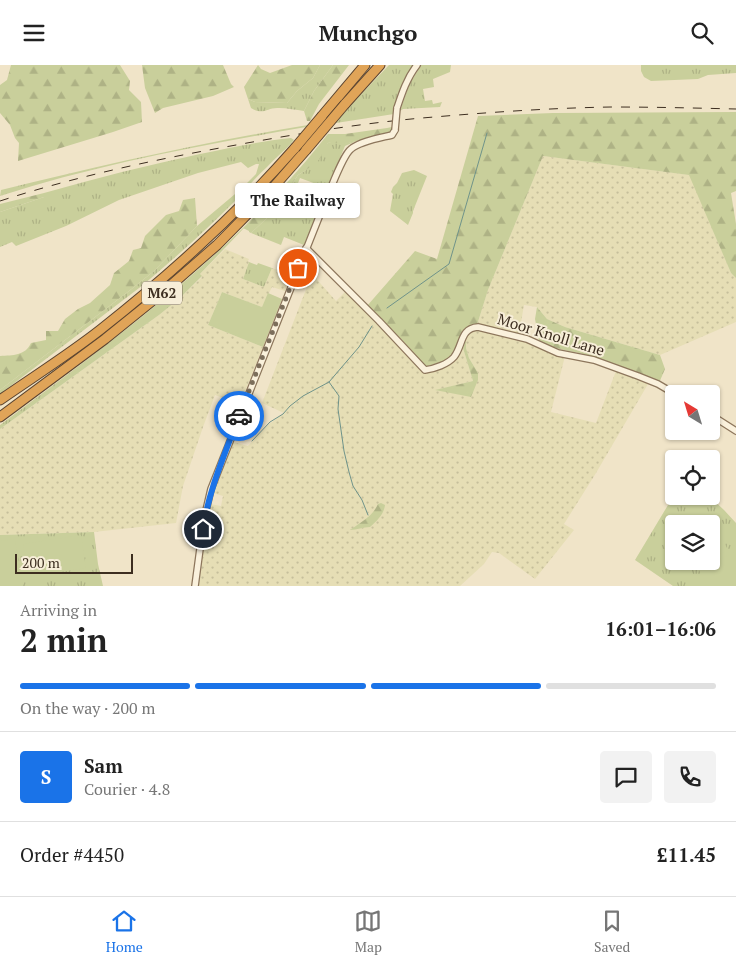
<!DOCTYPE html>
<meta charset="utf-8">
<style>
body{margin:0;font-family:"PT Serif",serif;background:#f2f2f2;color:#222;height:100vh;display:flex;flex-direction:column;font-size:19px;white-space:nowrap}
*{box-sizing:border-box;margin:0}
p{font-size:16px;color:#767676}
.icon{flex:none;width:28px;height:28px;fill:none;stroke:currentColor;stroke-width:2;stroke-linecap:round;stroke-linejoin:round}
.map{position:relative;height:521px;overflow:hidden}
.drawer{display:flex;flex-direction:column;background:#fff;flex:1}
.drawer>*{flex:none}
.needle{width:32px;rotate:322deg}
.fabs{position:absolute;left:665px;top:320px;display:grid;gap:10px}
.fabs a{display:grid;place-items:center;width:55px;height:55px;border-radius:5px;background:#fff;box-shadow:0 1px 4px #0004;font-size:25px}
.scale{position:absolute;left:15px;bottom:12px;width:118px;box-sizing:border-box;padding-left:5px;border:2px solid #3d2e20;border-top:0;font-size:14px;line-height:18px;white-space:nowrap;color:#3d2e20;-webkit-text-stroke:4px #f7eed8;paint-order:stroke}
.pin{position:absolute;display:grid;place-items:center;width:42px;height:42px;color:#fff;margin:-21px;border:2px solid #fff;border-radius:50%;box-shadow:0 1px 5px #0007}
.courier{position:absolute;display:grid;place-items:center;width:50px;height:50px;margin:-25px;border:4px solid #1a73e8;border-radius:50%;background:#fff;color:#222;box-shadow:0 1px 6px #0007}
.bubble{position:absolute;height:35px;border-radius:5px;background:#fff;box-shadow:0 1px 4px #0004;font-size:16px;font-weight:700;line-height:35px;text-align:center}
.summary em{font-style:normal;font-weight:700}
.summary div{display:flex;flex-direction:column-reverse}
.summary{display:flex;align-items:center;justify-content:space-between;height:85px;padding:0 20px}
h1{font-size:32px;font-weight:700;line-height:38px}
.bar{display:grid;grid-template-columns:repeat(4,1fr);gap:8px 5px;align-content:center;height:60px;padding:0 20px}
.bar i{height:6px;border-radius:4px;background:#e0e0e0}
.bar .current{background:#1a73e8}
.bar p{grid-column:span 4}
.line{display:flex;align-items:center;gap:12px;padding:0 20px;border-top:1px solid #e0e0e0}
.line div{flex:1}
.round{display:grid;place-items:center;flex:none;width:52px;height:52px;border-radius:5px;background:#f2f2f2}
header{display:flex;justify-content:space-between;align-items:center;height:65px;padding:0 20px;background:#fff;font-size:22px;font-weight:700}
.tab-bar{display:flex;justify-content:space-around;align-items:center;height:70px;border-top:1px solid #e0e0e0;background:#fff;font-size:14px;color:#767676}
.tab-bar a{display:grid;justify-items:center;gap:2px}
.tab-bar .current{color:#1a73e8}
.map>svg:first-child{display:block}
.farmland{fill:url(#farmland-dots)}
.grass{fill:url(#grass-tufts);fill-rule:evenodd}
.forest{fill:url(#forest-firs)}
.garden{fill:#c9cf9b}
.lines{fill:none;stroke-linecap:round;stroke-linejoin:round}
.stream{stroke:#6f938a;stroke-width:1}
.tertiary-casing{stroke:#8d765c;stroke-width:8}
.motorway-casing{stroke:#5b4430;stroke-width:11}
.tertiary{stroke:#faf1dc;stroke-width:5.5}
.motorway{stroke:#e0a458;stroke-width:9}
.rail{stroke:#3d2e20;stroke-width:1;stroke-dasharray:9 9;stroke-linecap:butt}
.tertiary-bridge-casing{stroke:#8d765c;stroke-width:8;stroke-linecap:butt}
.motorway-bridge-casing{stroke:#5b4430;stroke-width:11;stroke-linecap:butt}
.tertiary-bridge{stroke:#faf1dc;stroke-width:5.5}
.motorway-bridge{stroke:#e0a458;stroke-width:9}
.done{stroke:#7c6e5b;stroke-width:5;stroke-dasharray:0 9}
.route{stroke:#1a73e8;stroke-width:6}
.labels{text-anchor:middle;stroke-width:4;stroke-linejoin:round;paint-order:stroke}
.shield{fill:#f7eed8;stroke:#756857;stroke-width:1}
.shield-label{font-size:14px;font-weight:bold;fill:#3d2e20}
.street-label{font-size:15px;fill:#3d2e20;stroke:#f7eed8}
</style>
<header><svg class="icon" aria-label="menu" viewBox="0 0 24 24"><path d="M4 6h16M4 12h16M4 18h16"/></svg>Munchgo<svg class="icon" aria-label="search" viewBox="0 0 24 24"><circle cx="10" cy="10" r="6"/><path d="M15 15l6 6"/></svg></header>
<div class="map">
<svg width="736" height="521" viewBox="0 0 736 521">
<defs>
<pattern id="farmland-dots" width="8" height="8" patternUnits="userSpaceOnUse" patternTransform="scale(1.25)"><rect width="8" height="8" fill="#e6deb5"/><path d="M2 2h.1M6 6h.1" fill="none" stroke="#c6bf9b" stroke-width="1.8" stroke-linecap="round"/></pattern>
<pattern id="grass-tufts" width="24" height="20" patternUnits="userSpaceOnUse" patternTransform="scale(1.25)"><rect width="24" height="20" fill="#c9cf9b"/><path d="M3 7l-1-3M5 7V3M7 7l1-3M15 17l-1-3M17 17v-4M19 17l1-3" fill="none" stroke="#aeb285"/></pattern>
<pattern id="forest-firs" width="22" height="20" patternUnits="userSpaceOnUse" patternTransform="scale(1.25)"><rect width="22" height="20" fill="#c9cf9b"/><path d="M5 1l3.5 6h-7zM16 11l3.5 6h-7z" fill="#aeb285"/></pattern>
</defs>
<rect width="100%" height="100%" fill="#f0e4c8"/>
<g class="farmland">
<polygon points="543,91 690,110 731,208 736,213 736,257 660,290 565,262 547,254 537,242 524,240 519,269 477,260 488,225"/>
<polygon points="225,184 249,194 248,196 249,197 243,214 264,222 272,203 292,210 285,226 272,222 262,242 222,227 208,260 263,282 262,284 240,339 215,330 203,362 183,421 176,458 94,467 0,470 0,364 159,250 180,233 202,212 200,209"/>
<polygon points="312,209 336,236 346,226 399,281 422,307 425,308 450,298 456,294 463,283 473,316 437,325 471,331 478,308 469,293 466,283 466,275 468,269 475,265 528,277 543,285 554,289 565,291 551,347 596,358 616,306 648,319 596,408 564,459 574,465 535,514 499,488 492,487 484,499 460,521 197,521 207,452 210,439 221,441 223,431 213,428 215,419 233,377 248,381 268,360 284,348 262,338"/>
</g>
<g class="grass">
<path d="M320 0H333L314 26 304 46C296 45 287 43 279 43 267 42 264 51 251 43L248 34 255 37 287 38 297 26 313 13Z"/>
<path d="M389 0H413L404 17 394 49 336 58C352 38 371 19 389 0Z"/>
<polygon points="421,0 451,0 450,7 433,14 434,22 423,24 425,36 432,35 433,39 442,37 440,42 403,44 400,46 409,20"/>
<polygon points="641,0 736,0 736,8 708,10 698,14 651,16 644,12 641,6"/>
<path d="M308 60 306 62C203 80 100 99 0 131L1 125C102 100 204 77 308 60Z"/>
<path d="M291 73 294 75C286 85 276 92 267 102 256 112 246 124 236 135 206 165 175 193 143 220L0 329V325L129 226 154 206 197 161 241 124 256 109 259 99H256L248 103 241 97 198 108 119 135 66 161 16 181 12 177 0 182V147L44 132V128C96 113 148 100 200 89 230 83 261 76 291 73Z"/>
<path d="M359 75 345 81 327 123 300 113 292 134 298 136 295 145 315 153 304 180 284 172 281 180 251 168 267 153 278 140 298 110 306 105 328 78 334 76C344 80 348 78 359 75Z"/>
<polygon points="414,105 427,111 413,146 413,148 408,160 390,146 393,129 391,127 393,122 397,118 402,108"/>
<path d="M243 163H244L200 209 202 211 180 233 159 250 0 364V360C83 298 168 236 243 163Z"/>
<polygon points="249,197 257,200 258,198 272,203 264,222 243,214"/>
<path d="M674 430V431H709L724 445 736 458V521H673L635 495ZM674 459H711V496H674Z"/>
<polygon points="94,467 98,499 103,521 0,521 0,470"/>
</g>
<g class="forest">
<polygon points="11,0 120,0 130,16 129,25 141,37 142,57 113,67 18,96 19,78 15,73 10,60 0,48 0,20 7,15"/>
<polygon points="142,0 223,0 231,19 234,22 213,31 163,43 155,48 145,23"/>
<polygon points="258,0 261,4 270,8 292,0 320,0 313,13 297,26 287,38 255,37 248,34 244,22"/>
<polygon points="333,0 349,0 319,39 310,56 307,56 304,46 314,26"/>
<path d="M736 47V126L731 128 736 159V213L731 208 689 110 543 91 488 225 477 260 474 259C456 268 461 280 451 291 445 297 433 299 425 302L403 276 367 241 415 186 437 194 478 51 553 48Z"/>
<path d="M392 62V65L390 67 345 79C338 79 335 76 328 78L319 95 306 105 298 110 278 140 267 153 251 168 249 167V166L243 163 284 121 306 96 328 69H345L387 63Z"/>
<polygon points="44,128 44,132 0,147 0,139"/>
<path d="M195 133 197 161 154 206 129 226 0 325V291C13 290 25 291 31 278L46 275V266H58L65 254 78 244 90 238 110 220 114 208 129 196 133 185 141 183 145 171 166 150 179 146 183 135Z"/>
<path d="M537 242 547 254 565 262 660 290 665 304 659 318C638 306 607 296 583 289 567 285 552 284 539 275L535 254Z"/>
<polygon points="466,275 466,283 469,293 478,308 478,315 471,332 435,325 473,316 463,283"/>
<path d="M381 438 385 440C384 449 377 456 370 462 363 462 357 465 350 465 360 458 373 451 378 439Z"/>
</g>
<g class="garden">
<polygon points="222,227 262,242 268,228 282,234 263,282 208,260"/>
<polygon points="712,454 728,485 711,494 711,459 703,459"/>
<polygon points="81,470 86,503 28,512 23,479"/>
<polygon points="15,474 23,521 0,521 0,476"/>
<polygon points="736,486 736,521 707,521 699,505"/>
</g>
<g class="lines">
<g class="stream">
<polyline points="387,243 449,199 487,68"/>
<polyline points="329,317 339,331 338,344 344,386 349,407 353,421 362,435 368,450"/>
<polyline points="252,376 270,357 283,349 290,341 303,331 329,317 359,282 372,261"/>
</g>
<defs>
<g id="tertiary">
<path d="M397 43C402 28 407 13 417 0"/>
<path d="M306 183 379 256 425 305C434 304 448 299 454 292 463 281 460 263 478 262L527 274 558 288 594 295 638 311 658 319 675 329"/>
<polyline points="711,350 736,366"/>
<path d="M195 521 204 454 211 424 327 132C332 121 343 90 351 84 361 76 380 73 392 70L395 65"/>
</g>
<g id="motorway">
<polyline points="345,39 380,0"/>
<polyline points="322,51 365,0"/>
<path d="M0 335C33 312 68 290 100 265 170 210 236 150 295 83"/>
<polyline points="0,352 105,274 162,228 217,180 271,125 306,85"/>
</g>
</defs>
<use href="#tertiary" class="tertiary-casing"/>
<use href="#motorway" class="motorway-casing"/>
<use href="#tertiary" class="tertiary"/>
<use href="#motorway" class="motorway"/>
<path class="rail" d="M0 136C68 114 139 98 209 85 284 71 358 58 434 52 493 47 552 43 611 42 653 42 694 43 736 44"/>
<defs>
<polyline id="tertiary-bridge" points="395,65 397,43"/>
<g id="motorway-bridge">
<polyline points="295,83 322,51"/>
<polyline points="306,85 345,39"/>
</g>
</defs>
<use href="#tertiary-bridge" class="tertiary-bridge-casing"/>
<use href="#motorway-bridge" class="motorway-bridge-casing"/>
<use href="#tertiary-bridge" class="tertiary-bridge"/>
<use href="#motorway-bridge" class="motorway-bridge"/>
</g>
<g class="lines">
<polyline class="done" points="239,351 298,203"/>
<path class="route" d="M203 464C209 424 225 389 239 351"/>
</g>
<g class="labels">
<rect class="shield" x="142" y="216.5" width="40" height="23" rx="4"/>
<g class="shield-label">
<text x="162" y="233">M62</text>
</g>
<g class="street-label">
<text transform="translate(551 270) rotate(17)" y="5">Moor Knoll Lane</text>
</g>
</g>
</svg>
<div class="fabs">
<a><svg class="needle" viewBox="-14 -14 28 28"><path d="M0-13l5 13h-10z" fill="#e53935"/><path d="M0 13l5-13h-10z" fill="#767676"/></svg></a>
<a><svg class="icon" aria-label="locate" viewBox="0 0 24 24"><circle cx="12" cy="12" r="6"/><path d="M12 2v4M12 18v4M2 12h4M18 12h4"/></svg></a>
<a><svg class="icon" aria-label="layers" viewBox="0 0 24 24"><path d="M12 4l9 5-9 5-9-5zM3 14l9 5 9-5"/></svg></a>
</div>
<div class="scale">200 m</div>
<div class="pin" style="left:298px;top:203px;background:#ea580c"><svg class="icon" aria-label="bag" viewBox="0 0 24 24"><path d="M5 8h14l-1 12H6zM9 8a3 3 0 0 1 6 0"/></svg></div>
<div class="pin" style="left:203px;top:464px;background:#1f2937"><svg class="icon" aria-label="home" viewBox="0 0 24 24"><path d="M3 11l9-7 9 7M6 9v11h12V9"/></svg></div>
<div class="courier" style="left:239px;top:351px"><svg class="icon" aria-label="car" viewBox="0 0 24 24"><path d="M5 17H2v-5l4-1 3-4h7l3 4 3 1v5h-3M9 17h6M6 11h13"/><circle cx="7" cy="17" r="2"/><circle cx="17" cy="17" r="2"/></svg></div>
<div class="bubble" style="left:235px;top:118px;width:125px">The Railway</div>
</div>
<section class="drawer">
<div class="summary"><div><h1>2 min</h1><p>Arriving in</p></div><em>16:01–16:06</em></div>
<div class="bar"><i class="current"></i><i class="current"></i><i class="current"></i><i></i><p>On the way · 200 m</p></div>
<div class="line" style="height:90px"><b class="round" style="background:#1a73e8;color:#fff">S</b><div><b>Sam</b><p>Courier · 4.8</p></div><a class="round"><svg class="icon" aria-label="chat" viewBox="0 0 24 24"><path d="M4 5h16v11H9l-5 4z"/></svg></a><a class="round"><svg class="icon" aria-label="phone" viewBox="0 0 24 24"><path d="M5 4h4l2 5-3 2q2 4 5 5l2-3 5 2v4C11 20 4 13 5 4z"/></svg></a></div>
<div class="line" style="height:65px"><div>Order #4450</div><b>£11.45</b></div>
</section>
<nav class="tab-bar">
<a class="current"><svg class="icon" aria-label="home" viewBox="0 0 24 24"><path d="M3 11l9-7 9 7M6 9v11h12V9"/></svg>Home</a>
<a><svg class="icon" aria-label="map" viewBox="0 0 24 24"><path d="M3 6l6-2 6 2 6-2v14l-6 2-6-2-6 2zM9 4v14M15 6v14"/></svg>Map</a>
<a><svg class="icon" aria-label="saved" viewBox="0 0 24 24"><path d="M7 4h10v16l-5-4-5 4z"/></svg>Saved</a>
</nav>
